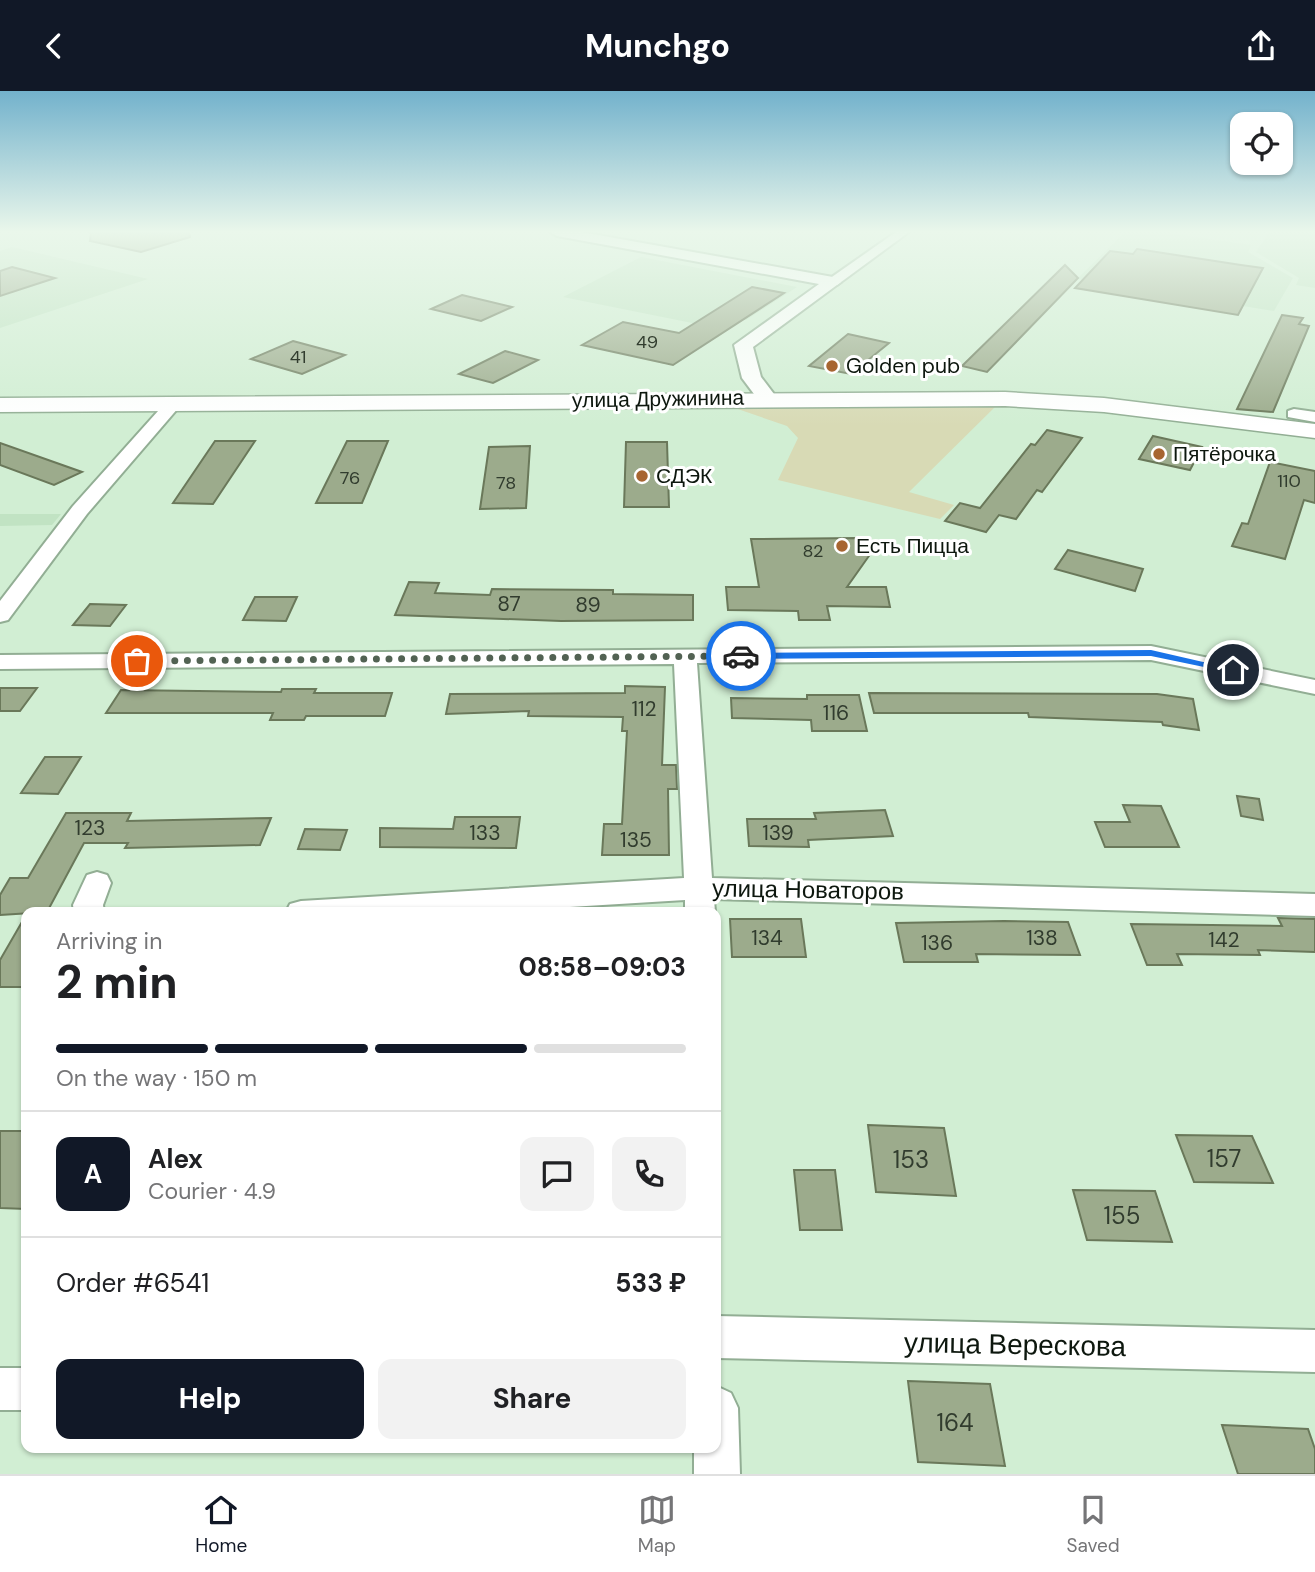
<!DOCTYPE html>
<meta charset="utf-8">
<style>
body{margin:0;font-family:"DM Sans",sans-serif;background:#f2f2f2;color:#202124;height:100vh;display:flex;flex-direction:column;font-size:26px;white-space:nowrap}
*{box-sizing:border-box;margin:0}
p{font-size:23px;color:#757577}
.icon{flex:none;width:38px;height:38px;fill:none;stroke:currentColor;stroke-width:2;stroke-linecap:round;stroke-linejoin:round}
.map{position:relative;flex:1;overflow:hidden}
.drawer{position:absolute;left:21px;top:816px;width:700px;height:546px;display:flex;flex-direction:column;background:#fff;border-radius:14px;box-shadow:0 2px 5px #0004}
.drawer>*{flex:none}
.fabs{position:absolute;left:1230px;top:21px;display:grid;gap:14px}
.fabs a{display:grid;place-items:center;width:63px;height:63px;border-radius:14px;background:#fff;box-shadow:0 2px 5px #0004;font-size:35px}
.pin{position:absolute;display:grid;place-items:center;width:60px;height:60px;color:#fff;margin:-30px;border:4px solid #fff;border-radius:50%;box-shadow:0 2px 7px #0007}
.courier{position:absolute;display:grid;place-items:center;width:70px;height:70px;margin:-35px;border:5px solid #1a73e8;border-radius:50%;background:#fff;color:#222;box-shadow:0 2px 9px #0007}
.overview em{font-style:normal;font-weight:700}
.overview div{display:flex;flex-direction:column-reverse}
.overview{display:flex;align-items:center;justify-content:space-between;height:119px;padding:0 35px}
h1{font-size:46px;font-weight:700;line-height:52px}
.bar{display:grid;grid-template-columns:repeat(4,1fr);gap:10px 7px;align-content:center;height:84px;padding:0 35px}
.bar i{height:9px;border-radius:5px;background:#e0e0e0}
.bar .active{background:#111827}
.bar p{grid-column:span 4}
.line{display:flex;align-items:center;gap:18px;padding:0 35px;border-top:2px solid #e0e0e0}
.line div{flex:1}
.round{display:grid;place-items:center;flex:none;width:74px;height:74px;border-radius:14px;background:#f2f2f2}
.primary-button{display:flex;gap:14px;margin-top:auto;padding:14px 35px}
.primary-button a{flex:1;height:80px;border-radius:14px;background:#111827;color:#fff;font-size:28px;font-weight:700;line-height:80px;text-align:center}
.primary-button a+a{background:#f2f2f2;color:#202124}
header{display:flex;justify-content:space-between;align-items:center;height:91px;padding:0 35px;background:#111827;color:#fff;font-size:32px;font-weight:700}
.dock{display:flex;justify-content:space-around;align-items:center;height:98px;border-top:2px solid #e0e0e0;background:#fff;font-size:19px;color:#757577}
.dock a{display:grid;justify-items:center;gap:4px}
.dock .active{color:#111827}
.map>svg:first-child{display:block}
.built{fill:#c1e3c3}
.green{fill:#d8dab5}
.building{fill:#9cab8c;stroke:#6a785a;stroke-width:2}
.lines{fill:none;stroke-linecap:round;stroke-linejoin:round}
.minor-casing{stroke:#92ae94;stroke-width:4}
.tertiary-casing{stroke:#92ae94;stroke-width:4}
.secondary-casing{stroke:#92ae94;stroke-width:3}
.minor{fill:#fff;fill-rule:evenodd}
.tertiary{fill:#fff;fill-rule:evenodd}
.secondary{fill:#fff;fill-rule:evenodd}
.route{fill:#1a73e8}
.done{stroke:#526253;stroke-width:7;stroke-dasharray:0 12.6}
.poi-dot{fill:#a76531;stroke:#fff;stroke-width:2.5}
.labels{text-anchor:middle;stroke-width:6;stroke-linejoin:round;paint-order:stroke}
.far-number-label{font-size:18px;fill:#313c2e}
.far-poi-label{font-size:21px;fill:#0d170e;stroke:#fff;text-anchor:start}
.far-street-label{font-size:21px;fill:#0d170e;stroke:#fff}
.number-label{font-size:21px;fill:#313c2e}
.street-label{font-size:24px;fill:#0d170e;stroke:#fff}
.near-number-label{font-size:24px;fill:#313c2e}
.near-street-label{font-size:28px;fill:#0d170e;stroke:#fff}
</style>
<header><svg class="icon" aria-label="back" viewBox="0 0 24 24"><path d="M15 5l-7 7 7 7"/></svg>Munchgo<svg class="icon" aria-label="share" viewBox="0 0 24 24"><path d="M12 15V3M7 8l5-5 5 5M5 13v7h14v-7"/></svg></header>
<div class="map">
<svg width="1315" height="1383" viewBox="0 0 1315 1383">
<rect width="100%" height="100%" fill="#d1eed3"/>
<g class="built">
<polygon points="1125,141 1161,141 1251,154 1248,161 1293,187 1274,220 1077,188"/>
<polygon points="1269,141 1315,141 1315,197 1296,194 1299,187 1256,161"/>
<polygon points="12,156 148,188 0,237 0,160"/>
<polygon points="641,166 797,196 746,229 738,227 722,238 563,206"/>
<polygon points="0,423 61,423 52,434 0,435"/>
</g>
<polygon class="green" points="729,315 996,315 909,401 954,414 940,428 778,389 798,347 787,335"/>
<g class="building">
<polygon points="91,141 189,141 190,146 141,161 90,150"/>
<polygon points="1137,158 1241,174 1263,177 1238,224 1075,197 1110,160 1133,163"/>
<polygon points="1065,174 1078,187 987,281 962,275"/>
<polygon points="12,176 55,187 0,205 0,180"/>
<polygon points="752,196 784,202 673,274 582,254 623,231 679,242"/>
<polygon points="462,204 512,216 481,230 431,218"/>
<polygon points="1282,224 1303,227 1299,233 1309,235 1273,321 1237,318"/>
<polygon points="848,243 889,252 851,283 809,275"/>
<polygon points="293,250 345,264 302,283 251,268"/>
<polygon points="505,260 538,269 493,292 459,283"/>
<polygon points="1047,339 1082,347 1042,401 1037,399 1016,428 999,424 986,441 945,430 960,412 980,417 1031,353 1035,354"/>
<polygon points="1153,345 1202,356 1190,379 1139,368"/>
<polygon points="215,350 255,350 213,413 173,412"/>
<polygon points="347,350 388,350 362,412 316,412"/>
<polygon points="626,351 667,351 669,416 624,416"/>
<polygon points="0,352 82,381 54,394 0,374"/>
<polygon points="530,355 526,417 480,418 489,356"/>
<polygon points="1270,371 1315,380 1315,412 1304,409 1285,468 1232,455 1242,432 1248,433"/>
<polygon points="858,447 876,455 847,496 886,496 890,516 827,515 830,529 799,529 798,520 728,519 726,496 759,496 751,448"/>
<polygon points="1068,459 1143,478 1135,500 1055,478"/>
<polygon points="409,491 439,492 435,502 490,504 492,498 613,499 613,503 693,504 693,529 561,530 395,524"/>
<polygon points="255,506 297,506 286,530 243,529"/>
<polygon points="90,513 126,514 110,535 73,534"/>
<polygon points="625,595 665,596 662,674 676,674 677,698 668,698 669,764 602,764 604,733 622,733 627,640 622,640 623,626 528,625 529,620 446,623 450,603 625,602"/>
<polygon points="0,597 37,597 20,620 0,620"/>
<polygon points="282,598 316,598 314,602 392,602 385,625 306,625 304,629 270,629 273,622 106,622 121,599 281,601"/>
<polygon points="869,602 1157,603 1193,608 1199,639 1163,634 1162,631 1029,626 1028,622 874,622"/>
<polygon points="807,604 859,604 867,640 812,640 811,629 732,627 731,607 807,608"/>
<polygon points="45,666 81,666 58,703 21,702"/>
<polygon points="1237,705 1259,708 1263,729 1241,725"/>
<polygon points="1123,714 1161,715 1179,756 1105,756 1095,731 1130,731"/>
<polygon points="885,719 893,745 808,749 809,756 749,755 747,728 816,728 814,722"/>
<polygon points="66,722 131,722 127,730 271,727 260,754 125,757 128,752 84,752 47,821 0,824 0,804 10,787 28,787"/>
<polygon points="455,726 520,726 516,757 380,756 380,737 453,738"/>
<polygon points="305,738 347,739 340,759 298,758"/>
<polygon points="26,824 26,896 0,896 0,869"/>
<polygon points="1278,827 1315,828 1315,861 1258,859 1260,864 1177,863 1182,874 1147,874 1131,833 1282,835"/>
<polygon points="730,828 801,828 806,866 732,866"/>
<polygon points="1004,830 1068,831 1080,864 976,863 978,871 904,871 896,832"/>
<polygon points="868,1034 944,1037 956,1105 876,1101"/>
<polygon points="0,1040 26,1040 26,1118 0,1117"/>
<polygon points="1176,1044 1252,1045 1273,1092 1194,1091"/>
<polygon points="794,1079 835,1079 842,1139 800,1139"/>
<polygon points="1073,1099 1155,1100 1172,1151 1087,1149"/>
<polygon points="908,1290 990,1293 1005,1375 918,1371"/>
<polygon points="1222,1334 1308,1338 1315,1358 1315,1383 1238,1383"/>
</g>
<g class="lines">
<defs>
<g id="minor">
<polygon points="896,141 909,141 837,194 829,194 829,188"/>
<polygon points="173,308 179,310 179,316 87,423 8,529 0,531 0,510 73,415 167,310"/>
<polygon points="1294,318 1315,321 1315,331 1288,326 1288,320"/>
<polygon points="1151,555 1315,589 1315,603 1151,569 697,572 712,787 1315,803 1315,825 714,808 715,821 685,821 685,809 489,821 286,821 290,813 301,810 684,787 674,573 0,578 0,564"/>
<polygon points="97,781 107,784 111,792 103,814 104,821 74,821 73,814 87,784"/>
<polygon points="716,1225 1315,1239 1315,1281 716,1267"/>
<rect x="0" y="1277" width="26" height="42"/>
<polygon points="716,1295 731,1302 738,1317 740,1383 694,1383 694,1356 716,1356"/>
</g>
<polygon id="tertiary" points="550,141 581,141 833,186 841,191 753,256 761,286 777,307 767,313 760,311 742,287 734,254 819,193 557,145"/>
<polygon id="secondary" points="1005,301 1104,307 1315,333 1315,347 1104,321 1005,315 0,321 0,307"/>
</defs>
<use href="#minor" class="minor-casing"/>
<use href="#tertiary" class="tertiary-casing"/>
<use href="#secondary" class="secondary-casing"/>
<use href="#minor" class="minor"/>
<use href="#tertiary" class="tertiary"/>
<use href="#secondary" class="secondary"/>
</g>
<linearGradient id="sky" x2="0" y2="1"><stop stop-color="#73b2cc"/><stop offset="0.42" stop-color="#eaf7eb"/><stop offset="1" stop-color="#eaf7eb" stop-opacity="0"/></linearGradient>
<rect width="1315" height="335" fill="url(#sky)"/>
<polygon class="route" points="1151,559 1238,579 1233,582 1151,565 741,568 736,565 741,562"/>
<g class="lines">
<polyline class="done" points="137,570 741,565"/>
</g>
<g class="poi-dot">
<circle cx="832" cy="275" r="7"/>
<circle cx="1159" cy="363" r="7"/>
<circle cx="642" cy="385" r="7"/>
<circle cx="842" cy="455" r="7"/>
</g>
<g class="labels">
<g class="far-number-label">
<text x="647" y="257">49</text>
<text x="298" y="272">41</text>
<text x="350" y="393">76</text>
<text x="1289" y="396">110</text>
<text x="506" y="398">78</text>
<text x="813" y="466">82</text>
</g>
<g class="far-poi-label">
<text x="846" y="282">Golden pub</text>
<text x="1173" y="370">Пятёрочка</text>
<text x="656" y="392">СДЭК</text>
<text x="856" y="462">Есть Пицца</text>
</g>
<g class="far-street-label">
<text transform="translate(658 308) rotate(-1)" y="7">улица Дружинина</text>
</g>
<g class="number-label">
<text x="509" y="520">87</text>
<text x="588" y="521">89</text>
<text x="644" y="625">112</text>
<text x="836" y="629">116</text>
<text x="90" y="744">123</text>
<text x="485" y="749">133</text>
<text x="778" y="749">139</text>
<text x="636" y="756">135</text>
<text x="767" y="854">134</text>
<text x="1042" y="854">138</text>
<text x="1224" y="856">142</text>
<text x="937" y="859">136</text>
</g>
<g class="street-label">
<text transform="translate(808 799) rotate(1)" y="8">улица Новаторов</text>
</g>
<g class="near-number-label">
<text x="1224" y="1076">157</text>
<text x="911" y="1077">153</text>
<text x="1122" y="1133">155</text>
<text x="955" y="1340">164</text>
</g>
<g class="near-street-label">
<text transform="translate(1015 1253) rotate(1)" y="10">улица Верескова</text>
</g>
</g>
</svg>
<div class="fabs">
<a><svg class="icon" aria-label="locate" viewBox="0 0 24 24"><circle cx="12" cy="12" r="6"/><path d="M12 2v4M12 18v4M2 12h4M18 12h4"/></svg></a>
</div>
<div class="pin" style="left:137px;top:570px;background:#ea580c"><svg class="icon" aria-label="bag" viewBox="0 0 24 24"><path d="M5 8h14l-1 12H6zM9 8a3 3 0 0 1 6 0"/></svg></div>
<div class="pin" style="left:1233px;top:579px;background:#1f2937"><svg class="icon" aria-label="home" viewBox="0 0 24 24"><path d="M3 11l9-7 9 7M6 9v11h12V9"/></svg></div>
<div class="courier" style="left:741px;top:565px"><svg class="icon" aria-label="car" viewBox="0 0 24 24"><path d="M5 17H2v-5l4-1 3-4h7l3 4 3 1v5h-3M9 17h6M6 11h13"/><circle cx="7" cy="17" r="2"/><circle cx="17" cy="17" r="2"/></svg></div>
<section class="drawer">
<div class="overview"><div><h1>2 min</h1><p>Arriving in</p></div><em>08:58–09:03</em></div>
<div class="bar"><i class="active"></i><i class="active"></i><i class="active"></i><i></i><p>On the way · 150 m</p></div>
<div class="line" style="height:126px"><b class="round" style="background:#111827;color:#fff">A</b><div><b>Alex</b><p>Courier · 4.9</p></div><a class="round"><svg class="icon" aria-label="chat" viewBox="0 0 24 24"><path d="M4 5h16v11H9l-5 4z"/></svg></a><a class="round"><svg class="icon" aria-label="phone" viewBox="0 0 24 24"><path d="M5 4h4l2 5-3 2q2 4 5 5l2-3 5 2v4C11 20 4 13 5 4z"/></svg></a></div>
<div class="line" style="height:91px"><div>Order #6541</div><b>533 ₽</b></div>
<div class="primary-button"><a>Help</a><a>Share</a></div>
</section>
</div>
<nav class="dock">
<a class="active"><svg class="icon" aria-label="home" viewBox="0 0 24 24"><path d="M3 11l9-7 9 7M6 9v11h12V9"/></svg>Home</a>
<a><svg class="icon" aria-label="map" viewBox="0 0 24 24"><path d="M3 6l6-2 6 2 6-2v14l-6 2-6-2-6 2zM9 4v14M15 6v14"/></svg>Map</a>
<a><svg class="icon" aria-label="saved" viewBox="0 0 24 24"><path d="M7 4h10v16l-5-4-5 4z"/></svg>Saved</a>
</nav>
